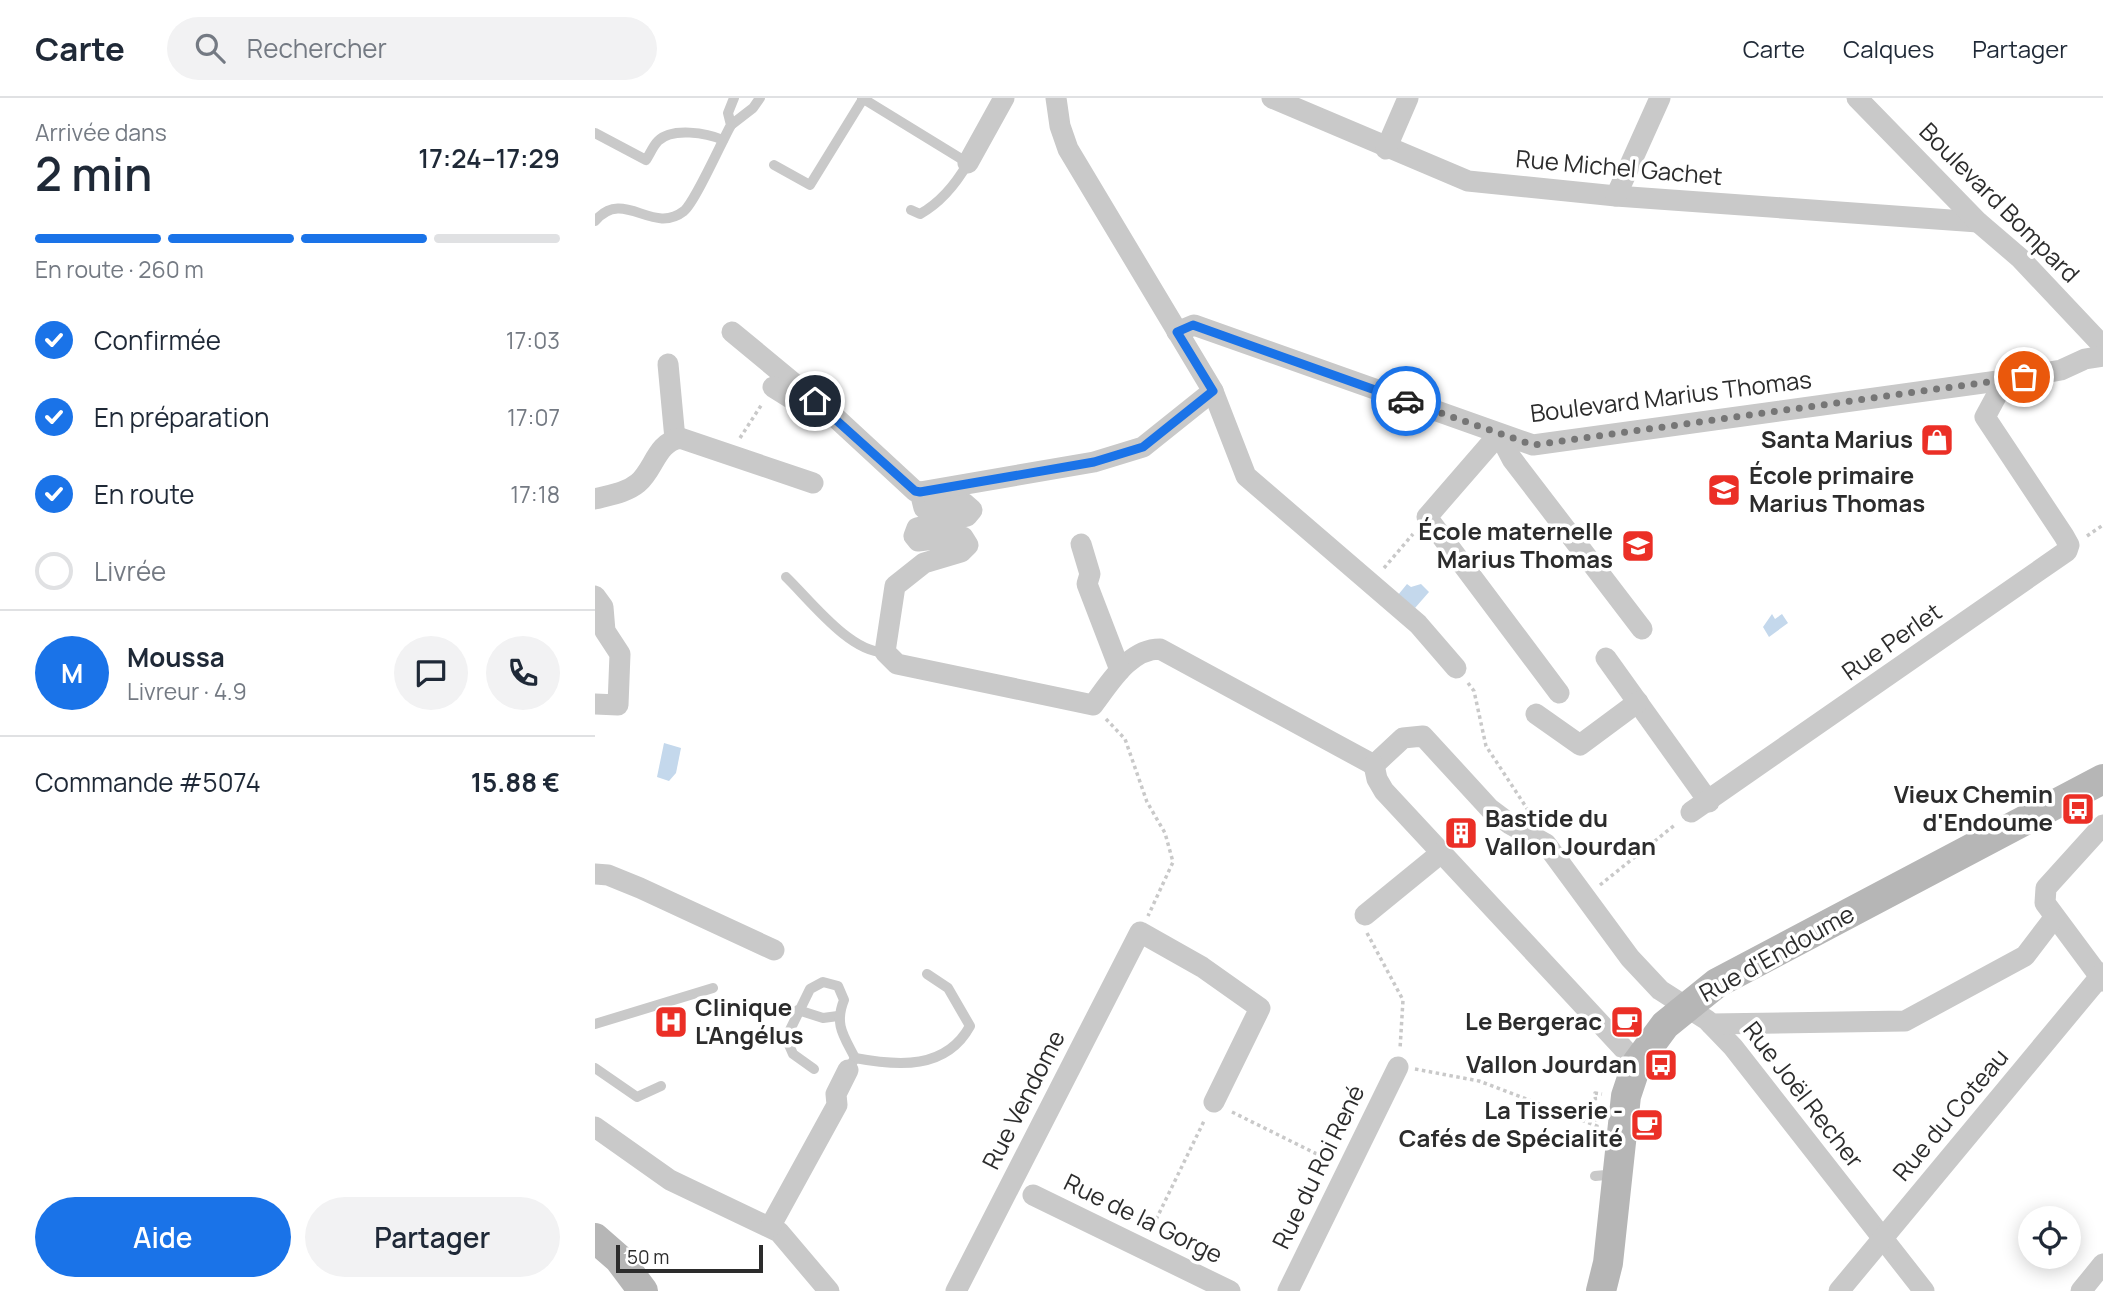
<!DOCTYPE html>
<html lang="fr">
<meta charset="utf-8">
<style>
body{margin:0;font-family:Manrope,sans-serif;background:#f2f2f3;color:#1f2937;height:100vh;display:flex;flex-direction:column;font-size:26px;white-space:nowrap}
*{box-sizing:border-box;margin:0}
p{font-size:23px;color:#747a83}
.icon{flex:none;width:38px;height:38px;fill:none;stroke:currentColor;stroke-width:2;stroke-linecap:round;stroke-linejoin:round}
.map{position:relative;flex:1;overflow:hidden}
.sheet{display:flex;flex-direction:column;background:#fff;width:595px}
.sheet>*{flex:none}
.controls{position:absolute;left:1423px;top:1108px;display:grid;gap:14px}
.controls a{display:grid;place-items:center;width:63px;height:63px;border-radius:50%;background:#fff;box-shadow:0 4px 18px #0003;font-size:35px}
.scale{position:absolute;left:21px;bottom:18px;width:147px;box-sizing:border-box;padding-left:7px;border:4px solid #2c2c2c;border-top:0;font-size:19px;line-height:24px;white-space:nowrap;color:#2c2c2c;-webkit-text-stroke:5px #fff;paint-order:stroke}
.pin{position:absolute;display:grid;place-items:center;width:60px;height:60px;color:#fff;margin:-30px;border:4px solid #fff;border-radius:50%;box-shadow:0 2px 7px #0007}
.courier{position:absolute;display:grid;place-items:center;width:70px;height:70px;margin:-35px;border:5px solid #1a73e8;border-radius:50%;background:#fff;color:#222;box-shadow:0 2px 9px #0007}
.head em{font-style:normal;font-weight:600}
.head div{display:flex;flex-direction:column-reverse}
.head{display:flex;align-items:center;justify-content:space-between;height:119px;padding:0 35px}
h1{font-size:46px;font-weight:600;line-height:52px}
.bar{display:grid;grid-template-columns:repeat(4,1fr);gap:10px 7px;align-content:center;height:84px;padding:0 35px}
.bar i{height:9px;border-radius:5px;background:#e0e1e3}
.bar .current{background:#1a73e8}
.bar p{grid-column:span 4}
.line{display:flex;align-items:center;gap:18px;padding:0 35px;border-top:2px solid #e0e1e3}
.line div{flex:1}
.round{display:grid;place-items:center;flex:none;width:74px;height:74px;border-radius:37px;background:#f2f2f3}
ol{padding:0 35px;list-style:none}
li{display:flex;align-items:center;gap:21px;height:77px}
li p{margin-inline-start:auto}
li .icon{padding:7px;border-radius:50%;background:#1a73e8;color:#fff;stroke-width:4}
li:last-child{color:#747a83}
li i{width:38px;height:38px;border:4px solid #e0e1e3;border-radius:50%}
.action{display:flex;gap:14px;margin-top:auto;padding:14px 35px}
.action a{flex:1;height:80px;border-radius:42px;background:#1a73e8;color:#fff;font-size:28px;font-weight:600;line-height:80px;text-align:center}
.action a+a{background:#f2f2f3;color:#1f2937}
header{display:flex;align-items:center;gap:42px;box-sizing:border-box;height:98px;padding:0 35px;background:#fff;border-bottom:2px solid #e0e1e3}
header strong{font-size:33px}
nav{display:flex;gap:38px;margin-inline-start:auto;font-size:24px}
.search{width:490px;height:63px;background:#f2f2f3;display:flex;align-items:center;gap:18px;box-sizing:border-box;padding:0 24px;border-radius:38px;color:#747a83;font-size:26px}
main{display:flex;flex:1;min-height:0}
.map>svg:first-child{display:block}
.water{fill:#c4d8ec}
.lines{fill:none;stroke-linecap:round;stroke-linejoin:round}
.path{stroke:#c9c9c9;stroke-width:3.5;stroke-dasharray:3.5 3.5;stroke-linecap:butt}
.lane{stroke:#c9c9c9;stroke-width:10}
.street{stroke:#c9c9c9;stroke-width:21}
.secondary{stroke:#b6b6b6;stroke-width:30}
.done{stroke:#767676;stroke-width:7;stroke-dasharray:0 12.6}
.route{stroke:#1a73e8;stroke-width:9}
.labels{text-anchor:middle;stroke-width:7;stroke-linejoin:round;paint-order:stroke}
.street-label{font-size:24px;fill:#2c2c2c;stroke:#fff}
.poi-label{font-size:24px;font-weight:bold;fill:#2c2c2c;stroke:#fff;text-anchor:end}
</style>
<header>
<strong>Carte</strong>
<div class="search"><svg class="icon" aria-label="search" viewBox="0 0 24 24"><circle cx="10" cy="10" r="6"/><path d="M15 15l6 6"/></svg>Rechercher</div>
<nav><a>Carte</a><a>Calques</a><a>Partager</a></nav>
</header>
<main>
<section class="sheet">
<div class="head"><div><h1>2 min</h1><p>Arrivée dans</p></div><em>17:24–17:29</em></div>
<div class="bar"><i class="current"></i><i class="current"></i><i class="current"></i><i></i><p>En route · 260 m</p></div>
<ol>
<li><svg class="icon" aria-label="check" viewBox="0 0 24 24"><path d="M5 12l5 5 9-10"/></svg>Confirmée<p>17:03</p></li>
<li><svg class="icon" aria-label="check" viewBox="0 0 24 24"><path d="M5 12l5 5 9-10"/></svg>En préparation<p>17:07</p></li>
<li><svg class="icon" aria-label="check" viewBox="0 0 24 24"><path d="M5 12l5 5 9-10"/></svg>En route<p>17:18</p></li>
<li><i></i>Livrée</li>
</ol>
<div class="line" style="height:126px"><b class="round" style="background:#1a73e8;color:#fff">M</b><div><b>Moussa</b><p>Livreur · 4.9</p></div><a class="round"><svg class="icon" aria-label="chat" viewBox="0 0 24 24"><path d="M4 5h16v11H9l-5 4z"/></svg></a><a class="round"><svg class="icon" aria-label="phone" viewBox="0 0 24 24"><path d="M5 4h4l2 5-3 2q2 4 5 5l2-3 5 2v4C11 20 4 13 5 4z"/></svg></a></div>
<div class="line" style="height:91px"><div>Commande #5074</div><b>15.88 €</b></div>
<div class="action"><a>Aide</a><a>Partager</a></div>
</section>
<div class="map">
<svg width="1508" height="1193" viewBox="0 0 1508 1193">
<rect width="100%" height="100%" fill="#fff"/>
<g class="water">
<polygon points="812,486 816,489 826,486 834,494 820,510 803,497"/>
<polygon points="1177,516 1180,521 1187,516 1193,525 1174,539 1168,529"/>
<polygon points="69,645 86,650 81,675 74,683 62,679"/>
</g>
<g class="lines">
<g class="path">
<polyline points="145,340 167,306"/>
<polyline points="1492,438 1508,427"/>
<polyline points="789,470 818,436"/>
<polyline points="873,585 879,593 891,648 933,712"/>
<polyline points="511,621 530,641 552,704 570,735 578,764 553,818"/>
<polyline points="1005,787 1081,726"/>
<polyline points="772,835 808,902 805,951"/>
<polyline points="820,971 884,983 1002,1028 1000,995 1007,996"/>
<polyline points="637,1014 736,1063"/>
<polyline points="555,1134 610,1021"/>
</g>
<g class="lane">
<path d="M267 0 373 65C362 84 345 105 325 116L316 112"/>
<polyline points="136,27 158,10 165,0"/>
<path d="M0 35 51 62C55 56 58 48 63 43 77 29 112 35 128 42"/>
<polyline points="179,67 215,87 268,1"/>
<path d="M0 123C29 89 57 138 89 113 100 104 127 43 136 27L133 15 139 0"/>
<path d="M191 479C214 501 256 556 290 554"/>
<polyline points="203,912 228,920 243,918"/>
<polyline points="0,926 118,890"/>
<polyline points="0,970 42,999 66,988"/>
<path d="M219 971 198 956 191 940 215 891 228 884 243 888 249 902C239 927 249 938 260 960"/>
<path d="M253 972 260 960C303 968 351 972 375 928L353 890 332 876"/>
<polyline points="1000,1078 1022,1076"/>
</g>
<g class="street">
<polyline points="461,0 465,28 473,51 618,293 651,378 823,526 861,570"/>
<polyline points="677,0 873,83 1021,98 1383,124"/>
<polyline points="1262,0 1383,124 1425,160 1508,248"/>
<polyline points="791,51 813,0"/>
<polyline points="373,65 409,0"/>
<polyline points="1021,98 1065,0"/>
<polyline points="137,234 241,320 320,393 325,394"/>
<polyline points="582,234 599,227 938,347 1410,282 1466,272 1490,261 1508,258"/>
<polyline points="73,266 80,341"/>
<polyline points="178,289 210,309"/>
<path d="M325 394 329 410 369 405 377 412 372 418 322 430 319 438 323 443 363 438 368 439 373 447 366 454 329 465 300 488 290 554 302 566 498 607C515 585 534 551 565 551L779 667 808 640 828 638 895 711 915 726 951 746 1035 860 1065 892 1112 922 1138 949 1329 1193"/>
<polyline points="325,394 499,364 548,349 618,293"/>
<path d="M0 401C14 397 31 395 43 385 59 372 61 345 85 340L218 385"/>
<polyline points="486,446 495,476 492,486 525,572"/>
<polyline points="0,498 8,509 10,533 25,556 23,607 0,606"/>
<polyline points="1011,560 1114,704"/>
<polyline points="964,595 832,419 904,336 917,361 1047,531"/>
<polyline points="941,616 985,647 1043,604"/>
<polyline points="779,667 782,681 789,693 1042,965"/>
<polyline points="1096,714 1472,453 1474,447 1469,438 1390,319 1410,282"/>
<polyline points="1508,727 1451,790 1450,805 1508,883"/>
<polyline points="0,776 13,777 45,790 179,852"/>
<polyline points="770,817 846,755"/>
<polyline points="1116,926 1310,923 1430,858 1459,820"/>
<polyline points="0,1029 75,1082 184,1134 234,1193"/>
<polyline points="438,1097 635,1193"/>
<polyline points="175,1129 242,1007 241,996 253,972"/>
<polyline points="361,1193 545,834 607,869 665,910 619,1004"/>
<polyline points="693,1193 803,969"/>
<polyline points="1244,1193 1508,875"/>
<polyline points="1486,1193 1508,1166"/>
</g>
<g class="secondary">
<polyline points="0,1140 24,1161 48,1193"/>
<polyline points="1006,1193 1013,1165 1031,998 1042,965 1070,927 1122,885 1508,681"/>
</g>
</g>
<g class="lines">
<polyline class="done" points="811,303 938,347 1429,279"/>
<polyline class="route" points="220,303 320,393 325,394 499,364 548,349 618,293 582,234 598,227 811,303"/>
</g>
<defs>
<symbol id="shop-square" viewBox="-11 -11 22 22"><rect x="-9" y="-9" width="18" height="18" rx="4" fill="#eb2f26" stroke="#fff"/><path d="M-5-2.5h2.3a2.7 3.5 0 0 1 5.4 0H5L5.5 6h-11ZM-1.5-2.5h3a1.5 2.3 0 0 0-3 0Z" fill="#fff"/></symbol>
<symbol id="school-square" viewBox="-11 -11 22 22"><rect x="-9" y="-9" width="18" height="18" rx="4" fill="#eb2f26" stroke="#fff"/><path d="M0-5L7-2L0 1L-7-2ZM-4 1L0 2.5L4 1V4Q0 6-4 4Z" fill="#fff"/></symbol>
<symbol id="bus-square" viewBox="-11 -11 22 22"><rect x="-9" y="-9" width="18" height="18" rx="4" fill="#eb2f26" stroke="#fff"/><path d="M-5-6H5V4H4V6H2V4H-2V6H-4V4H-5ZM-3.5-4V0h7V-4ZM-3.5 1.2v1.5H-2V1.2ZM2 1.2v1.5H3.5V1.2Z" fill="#fff"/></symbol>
<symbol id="building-square" viewBox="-11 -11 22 22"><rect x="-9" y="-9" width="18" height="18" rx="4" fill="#eb2f26" stroke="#fff"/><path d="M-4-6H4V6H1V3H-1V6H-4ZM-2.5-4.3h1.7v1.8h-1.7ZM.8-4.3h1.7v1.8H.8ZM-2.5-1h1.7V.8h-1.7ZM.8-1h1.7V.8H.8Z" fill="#fff"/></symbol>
<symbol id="hospital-square" viewBox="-11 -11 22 22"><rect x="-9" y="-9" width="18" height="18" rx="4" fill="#eb2f26" stroke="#fff"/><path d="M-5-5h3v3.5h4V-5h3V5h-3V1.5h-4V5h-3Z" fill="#fff"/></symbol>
<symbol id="cafe-square" viewBox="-11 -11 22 22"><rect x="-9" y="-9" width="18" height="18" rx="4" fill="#eb2f26" stroke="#fff"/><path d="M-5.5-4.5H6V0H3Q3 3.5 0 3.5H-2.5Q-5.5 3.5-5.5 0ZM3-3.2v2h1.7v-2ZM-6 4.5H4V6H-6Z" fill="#fff"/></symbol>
</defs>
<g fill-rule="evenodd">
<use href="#shop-square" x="1323" y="323" width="38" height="38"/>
<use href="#school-square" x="1110" y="373" width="38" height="38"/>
<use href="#school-square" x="1024" y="429" width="38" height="38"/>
<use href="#bus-square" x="1464" y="692" width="38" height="38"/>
<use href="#building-square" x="847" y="716" width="38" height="38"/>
<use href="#hospital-square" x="57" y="905" width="38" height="38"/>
<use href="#cafe-square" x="1013" y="905" width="38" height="38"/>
<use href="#bus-square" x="1047" y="948" width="38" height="38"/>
<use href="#cafe-square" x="1033" y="1008" width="38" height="38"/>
</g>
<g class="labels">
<g class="street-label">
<text transform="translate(1024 70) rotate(5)" y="8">Rue Michel Gachet</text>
<text transform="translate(1404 105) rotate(45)" y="8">Boulevard Bompard</text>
<text transform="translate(1076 299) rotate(-7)" y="8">Boulevard Marius Thomas</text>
<text transform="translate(1297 544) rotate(-35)" y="8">Rue Perlet</text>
<text transform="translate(1182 856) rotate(-29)" y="8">Rue d'Endoume</text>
<text transform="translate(1208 997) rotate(52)" y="8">Rue Joël Recher</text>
<text transform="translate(429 1002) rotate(-63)" y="8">Rue Vendome</text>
<text transform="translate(1356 1017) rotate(-50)" y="8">Rue du Coteau</text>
<text transform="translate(724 1069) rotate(-64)" y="8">Rue du Roi René</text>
<text transform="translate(548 1121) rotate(26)" y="8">Rue de la Gorge</text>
</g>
<g class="poi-label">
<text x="1318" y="350">Santa Marius</text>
<text x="1154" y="386" text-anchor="start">École primaire<tspan x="1154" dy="28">Marius Thomas</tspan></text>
<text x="1018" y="442">École maternelle<tspan x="1018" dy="28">Marius Thomas</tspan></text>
<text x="1458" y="705">Vieux Chemin<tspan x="1458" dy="28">d'Endoume</tspan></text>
<text x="890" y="729" text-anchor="start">Bastide du<tspan x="890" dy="28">Vallon Jourdan</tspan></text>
<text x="100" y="918" text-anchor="start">Clinique<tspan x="100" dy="28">L'Angélus</tspan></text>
<text x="1007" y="932">Le Bergerac</text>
<text x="1042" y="975">Vallon Jourdan</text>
<text x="1028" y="1021">La Tisserie -<tspan x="1028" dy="28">Cafés de Spécialité</tspan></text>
</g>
</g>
</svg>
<div class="controls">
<a><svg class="icon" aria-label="locate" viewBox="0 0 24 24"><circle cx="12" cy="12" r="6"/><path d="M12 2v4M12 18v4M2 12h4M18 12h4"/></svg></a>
</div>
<div class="scale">50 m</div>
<div class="pin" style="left:1429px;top:279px;background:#ea580c"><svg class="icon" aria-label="bag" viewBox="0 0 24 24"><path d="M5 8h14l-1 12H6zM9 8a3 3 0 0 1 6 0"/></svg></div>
<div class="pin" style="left:220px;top:303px;background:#1f2937"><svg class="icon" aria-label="home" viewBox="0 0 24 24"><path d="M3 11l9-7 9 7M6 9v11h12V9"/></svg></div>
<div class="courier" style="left:811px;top:303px"><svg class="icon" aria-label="car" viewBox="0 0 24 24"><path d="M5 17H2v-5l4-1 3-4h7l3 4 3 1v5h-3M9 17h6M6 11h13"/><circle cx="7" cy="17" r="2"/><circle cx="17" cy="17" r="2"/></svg></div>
</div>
</main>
